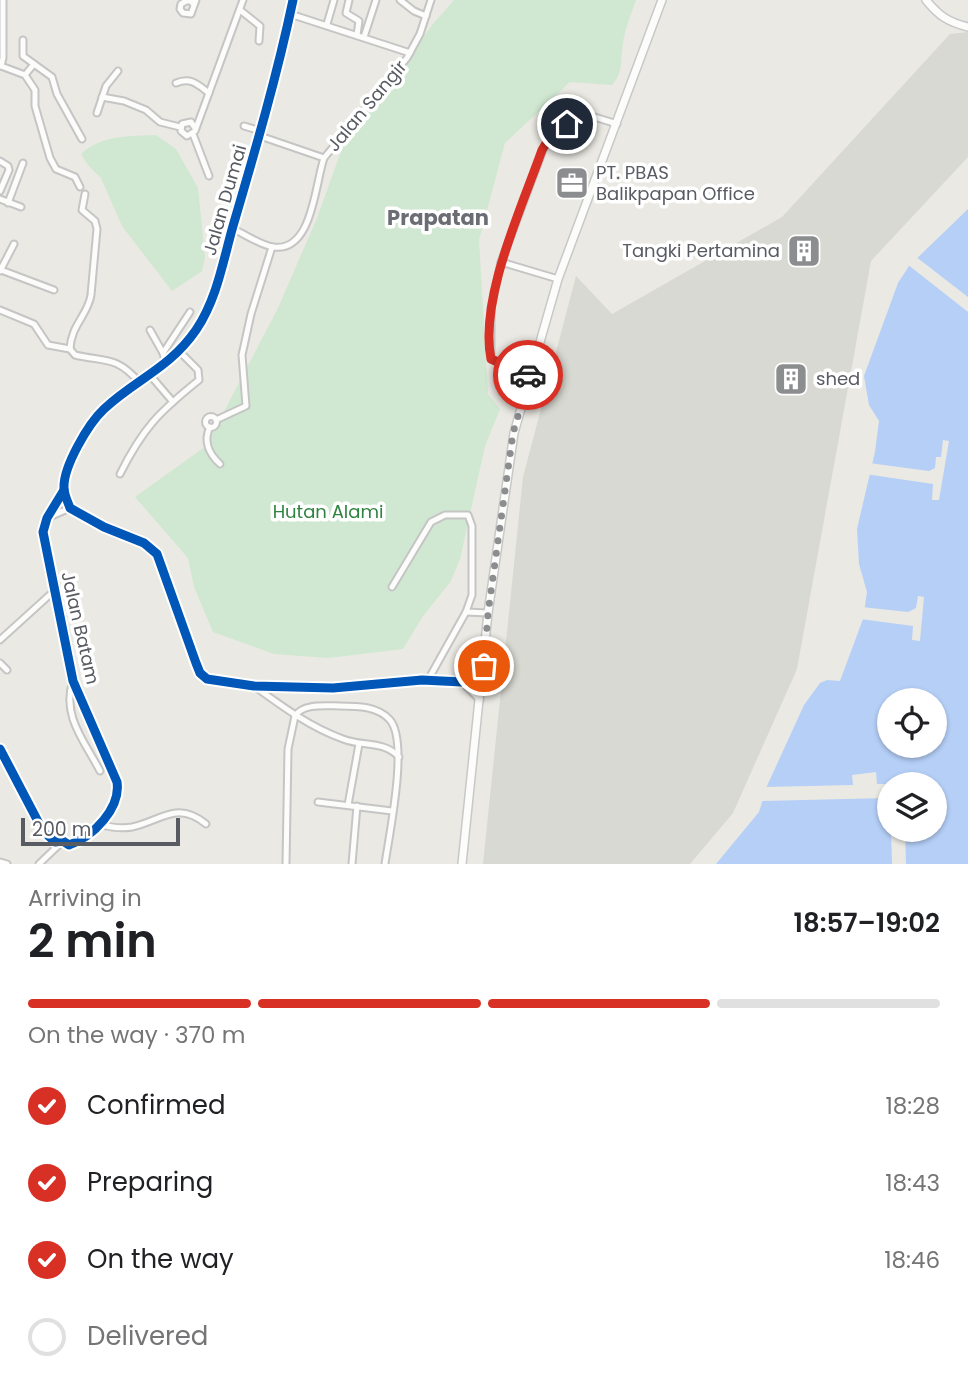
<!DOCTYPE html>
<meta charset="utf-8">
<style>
body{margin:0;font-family:Poppins,sans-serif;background:#f2f2f2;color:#202124;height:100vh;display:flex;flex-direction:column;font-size:26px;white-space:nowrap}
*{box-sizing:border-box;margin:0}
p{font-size:23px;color:#757577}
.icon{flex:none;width:38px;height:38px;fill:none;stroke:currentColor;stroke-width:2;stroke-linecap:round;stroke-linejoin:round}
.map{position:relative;height:864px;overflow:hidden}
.panel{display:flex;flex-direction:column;background:#fff;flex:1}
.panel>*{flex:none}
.tools{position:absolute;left:877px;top:688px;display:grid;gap:14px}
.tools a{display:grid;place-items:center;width:70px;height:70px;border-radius:50%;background:#fff;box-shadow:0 2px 5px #0004;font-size:35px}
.scale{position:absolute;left:21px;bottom:18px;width:159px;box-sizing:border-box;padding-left:7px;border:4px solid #595b62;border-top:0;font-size:19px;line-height:24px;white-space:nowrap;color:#595b62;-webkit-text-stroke:5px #fff;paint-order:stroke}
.pin{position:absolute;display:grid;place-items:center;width:60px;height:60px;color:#fff;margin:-30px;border:4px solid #fff;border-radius:50%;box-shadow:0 2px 7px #0007}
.courier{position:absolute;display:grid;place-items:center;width:70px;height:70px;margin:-35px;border:5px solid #d93025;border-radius:50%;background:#fff;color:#222;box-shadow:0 2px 9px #0007}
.overview em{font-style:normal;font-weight:600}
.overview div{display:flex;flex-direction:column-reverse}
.overview{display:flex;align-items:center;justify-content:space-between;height:119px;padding:0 28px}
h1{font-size:46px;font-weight:600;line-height:52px}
.bar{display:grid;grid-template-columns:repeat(4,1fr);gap:10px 7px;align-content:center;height:84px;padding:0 28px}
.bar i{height:9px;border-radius:5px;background:#e0e0e0}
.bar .current{background:#d93025}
.bar p{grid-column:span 4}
ol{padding:0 28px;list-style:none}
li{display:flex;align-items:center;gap:21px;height:77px}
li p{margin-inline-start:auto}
li .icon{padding:7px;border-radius:50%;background:#d93025;color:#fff;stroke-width:4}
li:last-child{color:#757577}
li i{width:38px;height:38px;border:4px solid #e0e0e0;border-radius:50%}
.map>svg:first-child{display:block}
.industrial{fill:#d9d9d3}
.green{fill:#d0e8d1}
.water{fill:#b5cff7;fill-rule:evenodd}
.pier{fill:#eae9e3}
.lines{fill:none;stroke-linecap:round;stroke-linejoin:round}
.minor-casing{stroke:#c6c5c5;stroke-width:9}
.secondary-casing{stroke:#c8c8c8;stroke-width:10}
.minor{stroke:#fcfcfb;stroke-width:5}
.secondary{stroke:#fcfcfb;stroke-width:7}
.cycleway-casing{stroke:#fff;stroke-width:13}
.cycleway{stroke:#0057b8;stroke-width:9}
.done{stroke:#8c8d8f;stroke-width:7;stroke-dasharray:0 12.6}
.route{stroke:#d93025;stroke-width:9}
.labels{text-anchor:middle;stroke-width:7;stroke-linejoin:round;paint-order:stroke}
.street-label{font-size:18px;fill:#595b62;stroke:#fff}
.poi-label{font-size:18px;fill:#595b62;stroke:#fff;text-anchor:start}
.park-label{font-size:18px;fill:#2f8341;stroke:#fff}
.quarter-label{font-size:21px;font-weight:bold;fill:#6a6d74;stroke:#fff}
</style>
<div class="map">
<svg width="968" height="864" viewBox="0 0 968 864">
<rect width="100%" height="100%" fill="#eae9e3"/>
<polygon class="industrial" points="968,32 968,157 871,261 797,669 733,813 690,864 483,864 523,477 576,276 612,314 782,217 950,34"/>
<g class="green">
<path d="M454 0H636C631 14 625 29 623 43 620 59 624 72 612 85L570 82 505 143 479 240 488 394 500 409 485 446 460 559 451 581 423 616 403 649 328 658 274 654 213 632 194 587 188 558 135 497 206 446 278 308 317 218 343 146 433 24Z"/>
<path d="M156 135 176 149 198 188 205 257 202 271 172 291 122 226 101 178 88 165 81 154C101 135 129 136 156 135Z"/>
</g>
<path class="water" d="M968 209V864H716L759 812 767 786 804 705 820 683 827 680 840 681 863 619 867 592 859 564 857 529 875 452 879 421 869 405 864 376 898 283 909 266ZM889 700H934V746H889ZM889 784H934V830H889Z"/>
<g class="pier">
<polygon points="915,256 968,297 968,312 907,264"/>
<polygon points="943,440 949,441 939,500 932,500 933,484 865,474 869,463 929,471 935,468 936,457 941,457"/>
<polygon points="918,596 924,597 920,641 912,640 913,626 860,619 862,607 908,612 916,608"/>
<polygon points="876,772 877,784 922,784 889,784 889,798 759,801 764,787 853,785 852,775"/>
<polygon points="891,830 905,830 906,864 892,864"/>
</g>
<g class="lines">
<defs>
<g id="minor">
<polyline points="349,0 346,13 359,21 357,35"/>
<polyline points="400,0 414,11 426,16"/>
<polyline points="194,5 191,1 186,1 181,4 180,9 183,13 191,14 196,0"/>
<polyline points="240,10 260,26 259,41"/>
<polyline points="290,14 410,53"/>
<polyline points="327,24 334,0"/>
<polyline points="364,37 376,0"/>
<polyline points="23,40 23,56 34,64"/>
<polyline points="1,66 25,75 35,90 35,106 50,158 56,169 75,177 80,187"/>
<polyline points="1,66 3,58 3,0"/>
<polyline points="25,75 34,64 52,77 57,94 82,139"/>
<path d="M176 83C191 77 197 84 209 93"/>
<polyline points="102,97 124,101 146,110 160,122 180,127"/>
<polyline points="97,113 106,86 118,71"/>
<polyline points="244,126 261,131"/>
<polyline points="195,128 191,122 182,124 181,131 187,136 195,131 243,0"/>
<polyline points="193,134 209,176"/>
<polyline points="260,136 324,158 407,58 420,34 431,0"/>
<polyline points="0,161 8,166 9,170 0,191"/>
<polyline points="0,199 21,207"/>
<polyline points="8,203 23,163"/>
<path d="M232 228C244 234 260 245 273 247 313 253 315 183 324 158"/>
<polyline points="501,262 491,308 491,359 530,376"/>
<polyline points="1,270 54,290"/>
<polyline points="0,271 14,244"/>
<polyline points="558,279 501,262 543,150 548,140 579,116 588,115 617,124"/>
<polyline points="0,310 34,324 48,345 70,349"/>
<polyline points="150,330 163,353"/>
<path d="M70 349C71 325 88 315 91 295L97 229 95 221 82 210 85 194"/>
<path d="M70 349 75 355C105 362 117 356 139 382"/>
<polyline points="166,365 163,353 190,312"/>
<polyline points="150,375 173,402"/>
<circle cx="211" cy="422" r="5.5"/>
<polyline points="216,420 246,406 242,355 251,314 272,247"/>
<path d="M210 427C203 441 209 454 220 464"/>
<path d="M120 474C143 428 159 412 199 380L198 370 179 351"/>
<path d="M70 508C68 502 64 495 64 488 63 467 88 424 104 409 136 379 169 369 196 330 217 299 223 261 233 226 255 151 277 76 293 0"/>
<polyline points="70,508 104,527 144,543 157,554 196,663 200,673 207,679 254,686 333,688 422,680 462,682"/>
<polyline points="47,518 70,508"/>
<polyline points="392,587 431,522 445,515 468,515 472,526 472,595 466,612 428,680"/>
<polyline points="466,612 488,613"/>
<polyline points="0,640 54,591"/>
<polyline points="0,663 7,670"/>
<path d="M73 681C61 715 85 742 100 771"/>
<polyline points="462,682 482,667"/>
<polyline points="462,682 480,700"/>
<path d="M254 686C283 707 310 727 343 739 363 747 383 740 399 757"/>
<path d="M295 716C303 703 326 706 340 706 357 706 378 706 390 720 409 742 389 835 385 864"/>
<path d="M0 749 43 831 55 842 63 841 69 845C93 837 121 808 117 782L73 681 43 532 47 518 64 490"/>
<polyline points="318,802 392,811"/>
<polyline points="348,805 359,744"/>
<path d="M98 824C109 827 121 829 132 827 161 821 177 800 206 824"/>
<polyline points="0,862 7,864"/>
<polyline points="39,864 63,841"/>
<polyline points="286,864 288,749 295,716"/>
<polyline points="352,864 357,806"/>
</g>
<g id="secondary">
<path d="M926 0C939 16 948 22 968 27"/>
<polyline points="462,864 488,613 514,433 558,279 662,0"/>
</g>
</defs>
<use href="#minor" class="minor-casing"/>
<use href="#secondary" class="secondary-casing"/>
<use href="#minor" class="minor"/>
<use href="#secondary" class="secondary"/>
<defs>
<g id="cycleway">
<path d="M293 0C277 76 255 151 233 226 223 261 217 299 196 330 169 369 136 379 104 409 88 424 63 467 64 488 64 495 68 502 70 508L104 527 144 543 157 554 196 663 200 673 207 679 254 686 333 688 422 680 462 682"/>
<path d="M0 749 43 831 55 842 63 841 69 845C93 837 121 808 117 782L73 681 43 532 47 518 64 490"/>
</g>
</defs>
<use href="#cycleway" class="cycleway-casing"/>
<use href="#cycleway" class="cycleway"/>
</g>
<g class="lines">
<polyline class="done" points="484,666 488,613 513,433 530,376 528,375"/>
<path class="route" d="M528 375 491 359C479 299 522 207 542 150L548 140 567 124"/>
</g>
<defs>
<symbol id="office-square" viewBox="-11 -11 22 22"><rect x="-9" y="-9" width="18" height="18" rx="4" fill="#8c8d8f" stroke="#fff"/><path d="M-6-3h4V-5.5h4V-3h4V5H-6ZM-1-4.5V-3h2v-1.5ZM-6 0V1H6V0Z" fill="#fff"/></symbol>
<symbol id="building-square" viewBox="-11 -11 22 22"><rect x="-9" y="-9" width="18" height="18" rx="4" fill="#8c8d8f" stroke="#fff"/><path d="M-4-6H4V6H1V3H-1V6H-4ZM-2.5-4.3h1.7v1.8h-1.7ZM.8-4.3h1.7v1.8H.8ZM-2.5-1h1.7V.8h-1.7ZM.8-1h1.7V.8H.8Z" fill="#fff"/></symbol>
</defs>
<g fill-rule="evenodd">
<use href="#office-square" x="553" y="164" width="38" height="38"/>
<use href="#building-square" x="785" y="232" width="38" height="38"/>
<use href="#building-square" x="772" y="360" width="38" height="38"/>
</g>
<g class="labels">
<g class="street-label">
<text transform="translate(367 106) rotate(-50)" y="6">Jalan Sangir</text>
<text transform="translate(225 200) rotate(-74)" y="6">Jalan Dumai</text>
<text transform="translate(80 628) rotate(77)" y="6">Jalan Batam</text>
</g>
<g class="poi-label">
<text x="596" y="179">PT. PBAS<tspan x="596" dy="21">Balikpapan Office</tspan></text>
<text x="780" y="257" text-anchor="end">Tangki Pertamina</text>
<text x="816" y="385">shed</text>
</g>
<g class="park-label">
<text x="328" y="518">Hutan Alami</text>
</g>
<g class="quarter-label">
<text x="438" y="225">Prapatan</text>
</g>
</g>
</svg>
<div class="tools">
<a><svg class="icon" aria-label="locate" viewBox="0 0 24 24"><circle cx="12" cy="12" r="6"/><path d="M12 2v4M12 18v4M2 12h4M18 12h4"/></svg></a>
<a><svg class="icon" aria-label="layers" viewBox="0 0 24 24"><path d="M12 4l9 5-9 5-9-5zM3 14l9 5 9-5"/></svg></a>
</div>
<div class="scale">200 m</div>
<div class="pin" style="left:484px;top:666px;background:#ea580c"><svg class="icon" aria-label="bag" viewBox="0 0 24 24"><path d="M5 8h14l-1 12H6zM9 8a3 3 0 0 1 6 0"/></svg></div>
<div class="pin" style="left:567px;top:124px;background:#1f2937"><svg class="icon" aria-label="home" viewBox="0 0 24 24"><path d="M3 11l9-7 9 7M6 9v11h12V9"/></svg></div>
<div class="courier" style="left:528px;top:375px"><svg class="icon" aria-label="car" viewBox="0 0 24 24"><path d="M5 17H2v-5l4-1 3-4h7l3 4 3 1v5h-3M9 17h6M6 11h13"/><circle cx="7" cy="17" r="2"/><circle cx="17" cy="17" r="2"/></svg></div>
</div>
<section class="panel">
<div class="overview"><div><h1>2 min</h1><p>Arriving in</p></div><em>18:57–19:02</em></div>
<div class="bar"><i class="current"></i><i class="current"></i><i class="current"></i><i></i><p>On the way · 370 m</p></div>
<ol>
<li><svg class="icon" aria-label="check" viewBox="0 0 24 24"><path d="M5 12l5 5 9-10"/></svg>Confirmed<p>18:28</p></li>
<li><svg class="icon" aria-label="check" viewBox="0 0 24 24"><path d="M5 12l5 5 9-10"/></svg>Preparing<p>18:43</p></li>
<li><svg class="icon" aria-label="check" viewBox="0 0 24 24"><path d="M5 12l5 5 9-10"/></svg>On the way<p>18:46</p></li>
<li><i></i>Delivered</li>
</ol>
</section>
